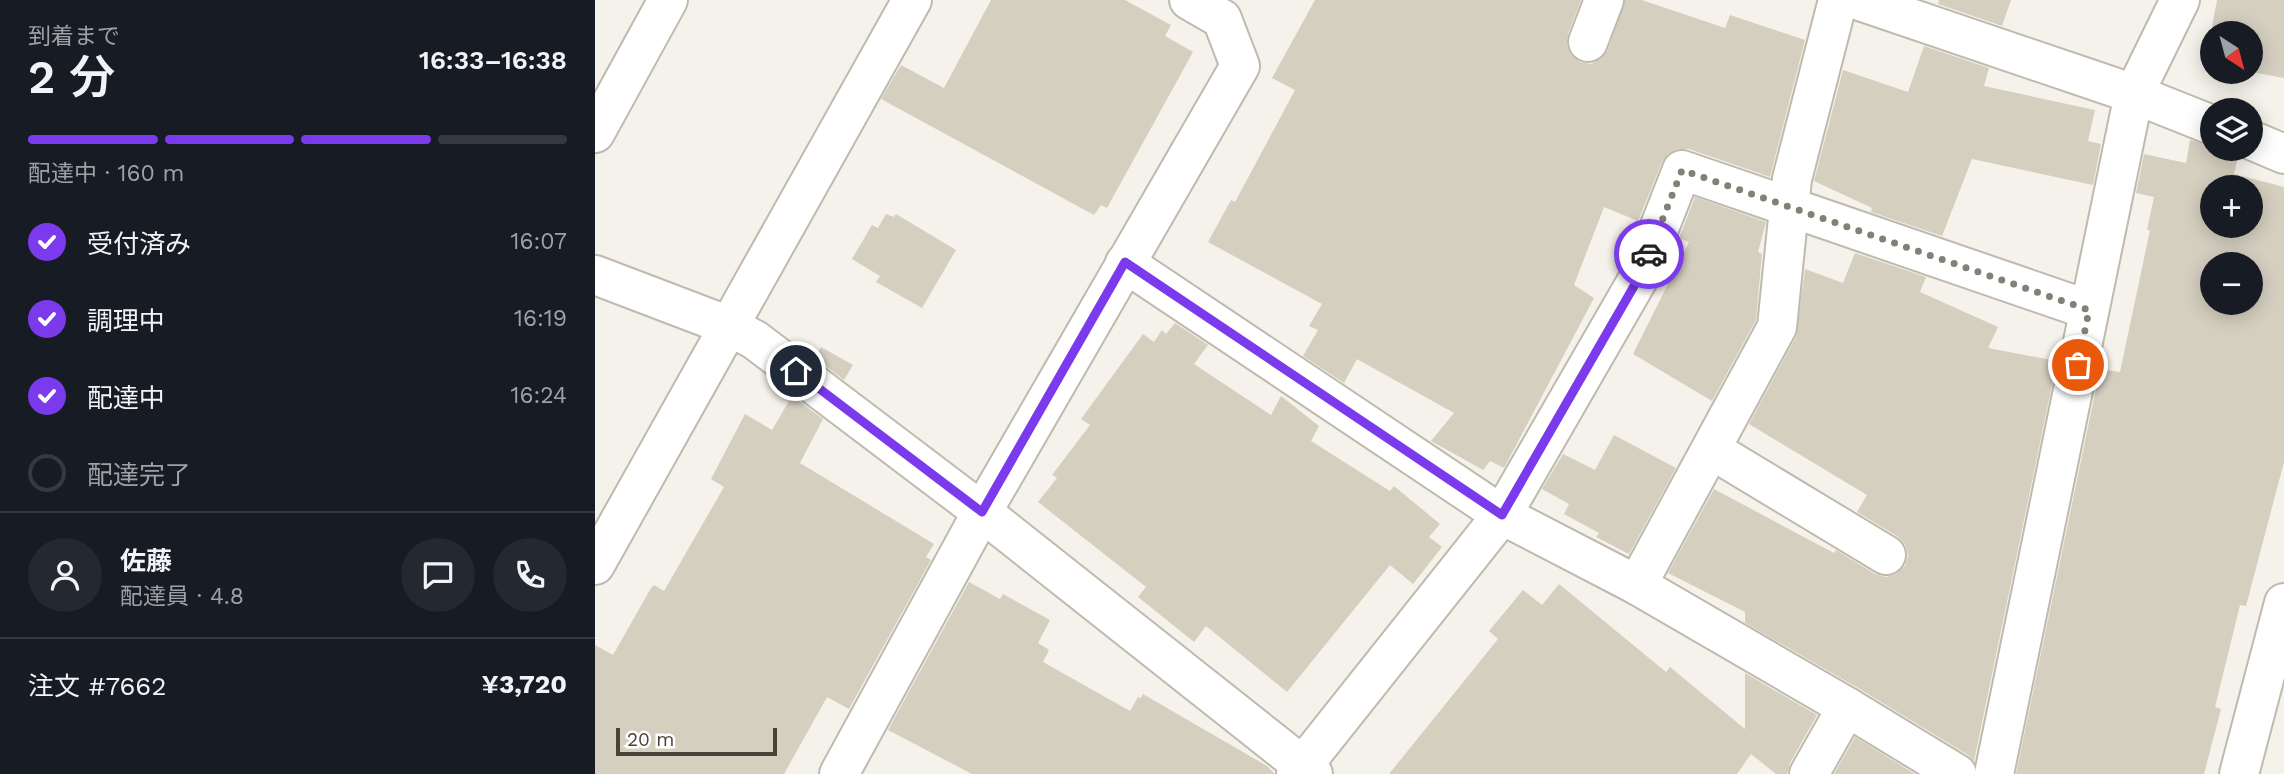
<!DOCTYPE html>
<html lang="ja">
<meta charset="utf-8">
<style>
body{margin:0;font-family:"Work Sans","Noto Sans JP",sans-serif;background:#242831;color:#f1f3f6;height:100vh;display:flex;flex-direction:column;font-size:26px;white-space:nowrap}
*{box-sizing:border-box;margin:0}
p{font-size:23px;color:#9ea1a6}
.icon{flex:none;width:38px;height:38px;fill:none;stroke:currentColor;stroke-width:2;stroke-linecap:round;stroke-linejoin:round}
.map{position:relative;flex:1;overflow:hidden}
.panel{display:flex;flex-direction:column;background:#171b24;width:595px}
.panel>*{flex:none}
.needle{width:46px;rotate:144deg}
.fabs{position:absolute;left:1605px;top:21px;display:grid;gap:14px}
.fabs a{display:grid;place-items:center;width:63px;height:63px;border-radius:50%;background:#171b24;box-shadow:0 4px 18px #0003;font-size:35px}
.scale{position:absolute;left:21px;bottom:18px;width:161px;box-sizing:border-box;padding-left:7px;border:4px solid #474338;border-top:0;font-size:19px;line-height:24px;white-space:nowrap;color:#474338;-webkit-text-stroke:5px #fff;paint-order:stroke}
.pin{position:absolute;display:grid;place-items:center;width:60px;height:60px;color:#fff;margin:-30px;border:4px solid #fff;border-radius:50%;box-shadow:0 2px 7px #0007}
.courier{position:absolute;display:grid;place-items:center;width:70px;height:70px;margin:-35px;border:5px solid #7c3aed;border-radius:50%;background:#fff;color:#222;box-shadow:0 2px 9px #0007}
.overview em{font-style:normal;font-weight:600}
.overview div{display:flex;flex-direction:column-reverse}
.overview{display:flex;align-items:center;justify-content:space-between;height:119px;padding:0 28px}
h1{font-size:46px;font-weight:600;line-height:52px}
.bar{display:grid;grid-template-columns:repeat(4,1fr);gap:10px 7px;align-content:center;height:84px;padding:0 28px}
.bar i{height:9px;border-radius:5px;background:#363941}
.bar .active{background:#7c3aed}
.bar p{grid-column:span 4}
.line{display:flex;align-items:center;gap:18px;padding:0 28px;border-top:2px solid #363941}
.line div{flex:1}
.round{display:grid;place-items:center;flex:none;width:74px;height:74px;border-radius:37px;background:#242831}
ol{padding:0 28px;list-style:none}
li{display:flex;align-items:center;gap:21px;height:77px}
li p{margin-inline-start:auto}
li .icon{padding:7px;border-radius:50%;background:#7c3aed;color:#fff;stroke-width:4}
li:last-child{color:#9ea1a6}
li i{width:38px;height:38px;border:4px solid #363941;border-radius:50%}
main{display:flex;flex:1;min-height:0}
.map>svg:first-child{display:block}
.building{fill:#d5cfc0;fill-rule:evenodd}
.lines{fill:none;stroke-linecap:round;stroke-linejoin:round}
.minor-casing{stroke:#bfbaad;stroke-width:42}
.minor{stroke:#fff;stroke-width:38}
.done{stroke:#848076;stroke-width:7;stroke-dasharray:0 12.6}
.route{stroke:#7c3aed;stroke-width:9}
</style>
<main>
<section class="panel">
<div class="overview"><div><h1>2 分</h1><p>到着まで</p></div><em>16:33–16:38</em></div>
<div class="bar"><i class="active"></i><i class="active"></i><i class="active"></i><i></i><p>配達中 · 160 m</p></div>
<ol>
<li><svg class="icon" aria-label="check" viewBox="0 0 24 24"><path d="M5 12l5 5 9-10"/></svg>受付済み<p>16:07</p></li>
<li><svg class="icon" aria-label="check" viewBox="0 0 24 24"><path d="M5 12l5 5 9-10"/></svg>調理中<p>16:19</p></li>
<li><svg class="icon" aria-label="check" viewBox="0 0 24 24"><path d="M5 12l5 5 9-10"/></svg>配達中<p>16:24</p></li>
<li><i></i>配達完了</li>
</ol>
<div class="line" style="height:126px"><a class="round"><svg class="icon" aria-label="person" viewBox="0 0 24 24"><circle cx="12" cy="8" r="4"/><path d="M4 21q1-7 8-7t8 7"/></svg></a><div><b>佐藤</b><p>配達員 · 4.8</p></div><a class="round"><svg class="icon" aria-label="chat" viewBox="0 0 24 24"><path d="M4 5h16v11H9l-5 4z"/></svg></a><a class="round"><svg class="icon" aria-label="phone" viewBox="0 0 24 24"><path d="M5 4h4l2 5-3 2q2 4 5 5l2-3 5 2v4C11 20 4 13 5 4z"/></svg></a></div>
<div class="line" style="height:91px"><div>注文 #7662</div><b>¥3,720</b></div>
</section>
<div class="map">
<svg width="1689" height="774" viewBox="0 0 1689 774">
<rect width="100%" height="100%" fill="#f4f2ea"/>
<g class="building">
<polygon points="396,0 530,0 576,25 570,36 598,52 512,208 506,205 499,215 286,99 306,65 349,88"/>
<polygon points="720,0 986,0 973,34 972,46 976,55 985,62 996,64 1006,59 1013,50 1030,0 1047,0 1130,28 1135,15 1210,40 1175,177 1094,149 1082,149 1073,154 1067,162 1043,221 1009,207 979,285 999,298 909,468 895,461 888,470 836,441 859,413 762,359 749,383 708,356 723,330 714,326 727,304 613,242 636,200 640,202 700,90 677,78"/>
<polygon points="1344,0 1416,0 1407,26 1343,4"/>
<polygon points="1622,0 1689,0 1689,78 1656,72 1656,33 1617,33 1617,61 1611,59"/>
<polygon points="1329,46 1394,68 1389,86 1500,110 1493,141 1506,144 1498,185 1377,159 1347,236 1276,212 1277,208 1219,181 1248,70 1313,92"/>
<path d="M1595 140 1617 146V149H1637L1643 157 1639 174 1689 187V462L1651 606 1645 605 1620 707 1626 709 1609 774H1421L1505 369 1525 372 1555 230H1552L1559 197 1541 193 1549 154 1591 163ZM1617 187H1656V226H1617ZM1617 264H1656V303H1617Z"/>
<polygon points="1100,197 1171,222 1163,252 1167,254 1161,320 1117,401 1038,354 1094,242 1084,238"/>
<polygon points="291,214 299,217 301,214 361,250 327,308 281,282 285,276 257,259 277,225 283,228"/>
<polygon points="1260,253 1331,277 1325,292 1403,327 1393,348 1462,361 1379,761 1373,755 1263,688 1150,623 1150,612 1073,573 1119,489 1239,553 1241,550 1280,574 1291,577 1301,574 1310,566 1313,555 1310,544 1302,536 1262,512 1272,495 1154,424 1201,337 1210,269 1248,283"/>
<polygon points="580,323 613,345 599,364 676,415 686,396 724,426 716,441 795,491 799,486 845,524 834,537 847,547 818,584 795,565 692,692 611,626 599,642 543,597 551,587 443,502 462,478 457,475 495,425 486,419 548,334 559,342 567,330 571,334"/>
<polygon points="226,347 258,365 249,380 220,358"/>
<polygon points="197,396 228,419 205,463 339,544 331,557 336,560 254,709 232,697 189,774 0,774 0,645 18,655 56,588 59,585 69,591 129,487 116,479 150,414 177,430"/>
<polygon points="1019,435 1081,468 1034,554 1001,537 1004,533 969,514 974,504 947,489 968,454 1000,470"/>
<polygon points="374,582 405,599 408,594 455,620 443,643 454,650 448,662 535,711 543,697 546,698 548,694 672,766 680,774 377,774 293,730"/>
<polygon points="964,584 1071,672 1075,667 1150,729 1150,673 1222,715 1195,763 1192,774 1181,774 1156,754 1142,774 794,774 903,639 894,631 928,590 947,605"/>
<polygon points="1260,737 1320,774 1239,774"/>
</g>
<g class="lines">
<defs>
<g id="minor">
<polyline points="1262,0 1539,94 1617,125"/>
<polyline points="993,42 1009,0"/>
<polyline points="0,133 73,0"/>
<polyline points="1656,140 1689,154"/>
<polyline points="530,263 907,515 1042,585 1252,707 1362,774"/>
<polyline points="0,275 134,326 160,340 387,512 718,774"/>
<polyline points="1117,450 1291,555"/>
<polyline points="0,565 317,0"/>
<polyline points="1042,585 1182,327 1197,179 1243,0"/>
<polyline points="244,774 387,512 645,66 627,19 594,0"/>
<polyline points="701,774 907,515 1046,274 1087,170 1494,310"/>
<polyline points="1214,774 1252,707"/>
<polyline points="1399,774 1539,94 1585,0"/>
<polyline points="1644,774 1689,603"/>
</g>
</defs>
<use href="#minor" class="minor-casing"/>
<use href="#minor" class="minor"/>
</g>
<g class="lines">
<polyline class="done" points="1054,254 1087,170 1494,310 1483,365"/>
<polyline class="route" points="201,371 387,512 530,262 907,515 1046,274 1054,254"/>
</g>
</svg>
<div class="fabs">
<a><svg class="needle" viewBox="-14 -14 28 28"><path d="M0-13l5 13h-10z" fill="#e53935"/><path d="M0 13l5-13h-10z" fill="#9ea1a6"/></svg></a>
<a><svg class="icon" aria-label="layers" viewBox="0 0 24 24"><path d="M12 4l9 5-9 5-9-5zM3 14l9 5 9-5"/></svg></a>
<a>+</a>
<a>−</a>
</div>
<div class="scale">20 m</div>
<div class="pin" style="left:1483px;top:365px;background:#ea580c"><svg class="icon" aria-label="bag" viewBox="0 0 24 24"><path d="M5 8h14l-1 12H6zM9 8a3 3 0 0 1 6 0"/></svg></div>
<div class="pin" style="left:201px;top:371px;background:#1f2937"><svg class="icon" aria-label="home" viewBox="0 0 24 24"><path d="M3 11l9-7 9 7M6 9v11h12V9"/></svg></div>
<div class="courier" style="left:1054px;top:254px"><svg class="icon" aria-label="car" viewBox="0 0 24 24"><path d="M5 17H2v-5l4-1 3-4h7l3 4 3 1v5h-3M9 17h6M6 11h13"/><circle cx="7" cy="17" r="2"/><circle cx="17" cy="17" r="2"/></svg></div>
</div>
</main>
